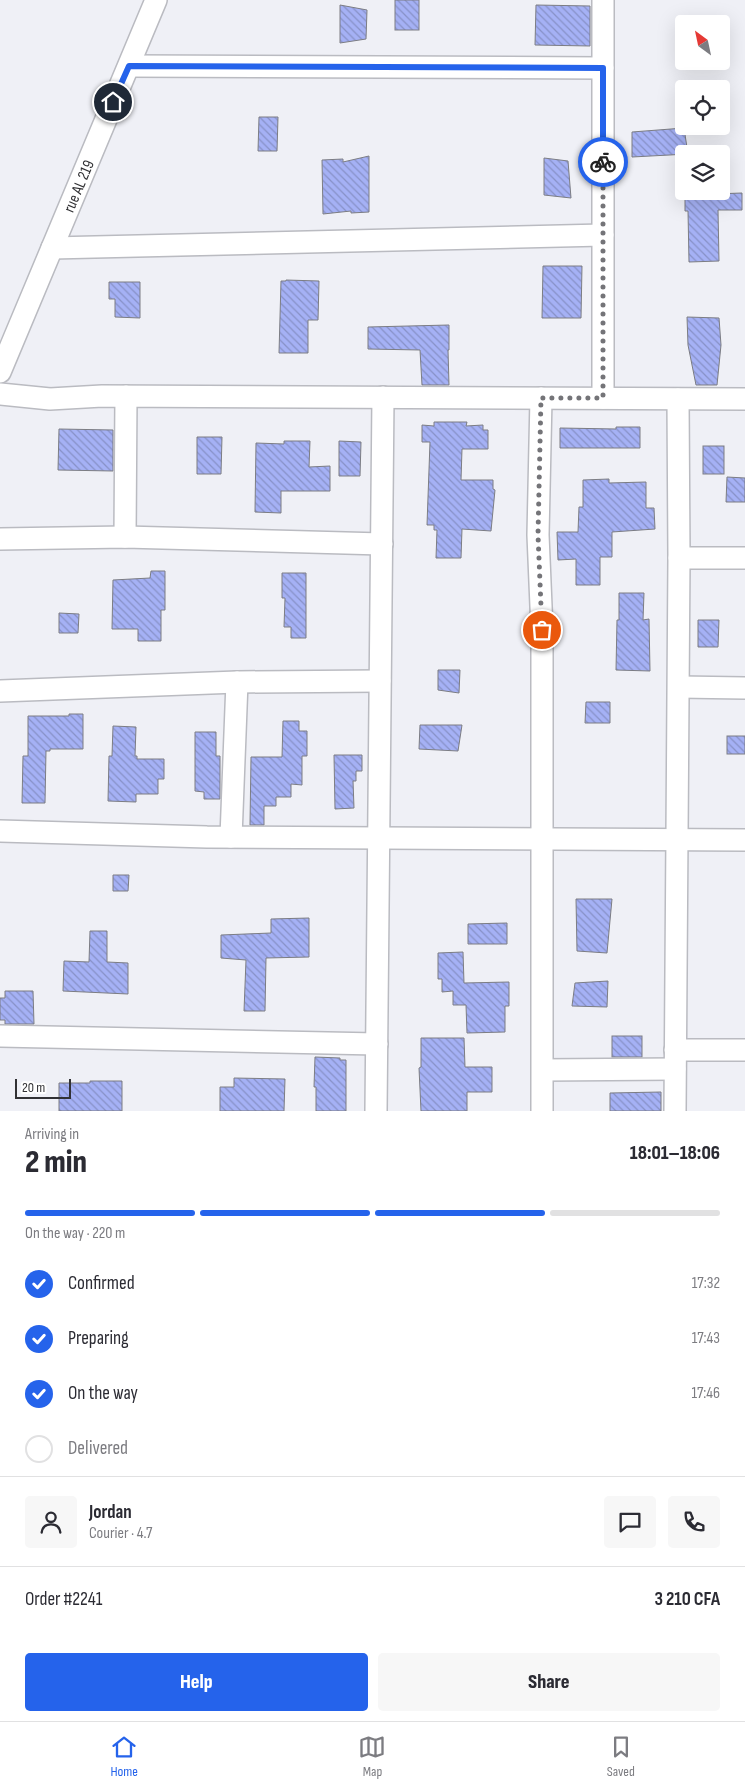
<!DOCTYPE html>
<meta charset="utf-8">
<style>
body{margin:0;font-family:"Sofia Sans Condensed",sans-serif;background:#f7f7f7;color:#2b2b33;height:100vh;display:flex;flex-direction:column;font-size:19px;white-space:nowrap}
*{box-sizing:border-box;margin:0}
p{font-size:16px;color:#7c7c81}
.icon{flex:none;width:28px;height:28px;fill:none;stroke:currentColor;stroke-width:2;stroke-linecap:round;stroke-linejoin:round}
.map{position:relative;height:1111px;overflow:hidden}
.panel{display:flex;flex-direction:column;background:#fff;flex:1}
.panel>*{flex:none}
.needle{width:32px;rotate:327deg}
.controls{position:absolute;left:675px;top:15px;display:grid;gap:10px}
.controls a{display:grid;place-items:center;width:55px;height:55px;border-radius:5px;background:#fff;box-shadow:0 5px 20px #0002;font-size:25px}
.scale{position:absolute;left:15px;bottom:12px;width:56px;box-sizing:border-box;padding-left:5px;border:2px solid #313134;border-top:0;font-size:14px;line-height:18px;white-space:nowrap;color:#313134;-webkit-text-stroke:4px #fff;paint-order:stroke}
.pin{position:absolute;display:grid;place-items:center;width:42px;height:42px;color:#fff;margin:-21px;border:2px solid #fff;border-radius:50%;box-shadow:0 1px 5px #0007}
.courier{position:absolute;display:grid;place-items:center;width:50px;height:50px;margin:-25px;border:4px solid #2563eb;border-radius:50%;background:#fff;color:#222;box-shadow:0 1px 6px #0007}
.headline em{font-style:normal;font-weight:800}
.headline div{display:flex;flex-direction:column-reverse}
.headline{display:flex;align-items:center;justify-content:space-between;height:85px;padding:0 25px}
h1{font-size:32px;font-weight:800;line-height:38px}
.bar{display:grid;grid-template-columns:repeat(4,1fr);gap:8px 5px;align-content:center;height:60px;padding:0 25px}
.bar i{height:6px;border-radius:4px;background:#e1e1e2}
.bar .active{background:#2563eb}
.bar p{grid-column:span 4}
.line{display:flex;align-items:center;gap:12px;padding:0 25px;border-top:1px solid #e1e1e2}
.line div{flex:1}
.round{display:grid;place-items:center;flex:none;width:52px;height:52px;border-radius:5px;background:#f7f7f7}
ol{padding:0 25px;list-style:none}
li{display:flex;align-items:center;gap:15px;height:55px}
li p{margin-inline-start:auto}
li .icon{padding:5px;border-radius:50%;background:#2563eb;color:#fff;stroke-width:4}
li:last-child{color:#7c7c81}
li i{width:28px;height:28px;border:2px solid #e1e1e2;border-radius:50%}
.primary-button{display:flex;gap:10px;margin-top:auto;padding:10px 25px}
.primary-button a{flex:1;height:58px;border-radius:5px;background:#2563eb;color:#fff;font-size:20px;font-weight:800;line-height:58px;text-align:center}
.primary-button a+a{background:#f7f7f7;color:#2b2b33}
.menu{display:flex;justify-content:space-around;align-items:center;height:70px;border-top:1px solid #e1e1e2;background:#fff;font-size:14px;color:#7c7c81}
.menu a{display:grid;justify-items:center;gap:2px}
.menu .active{color:#2563eb}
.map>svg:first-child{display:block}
.building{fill:url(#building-back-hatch);stroke:#7c7d83}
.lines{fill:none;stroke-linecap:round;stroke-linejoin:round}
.street-casing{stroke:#babbc1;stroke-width:24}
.street{stroke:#fff;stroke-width:21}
.done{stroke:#747478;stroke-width:5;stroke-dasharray:0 9}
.route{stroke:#2563eb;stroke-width:6}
.labels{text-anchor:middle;stroke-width:4.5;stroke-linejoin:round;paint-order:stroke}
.street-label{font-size:16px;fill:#313134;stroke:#fff}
</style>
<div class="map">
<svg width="745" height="1111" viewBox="0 0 745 1111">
<defs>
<pattern id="building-back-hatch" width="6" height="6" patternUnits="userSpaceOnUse" patternTransform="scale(1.25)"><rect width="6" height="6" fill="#a5b1f5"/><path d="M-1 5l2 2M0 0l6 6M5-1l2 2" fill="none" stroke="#8791c7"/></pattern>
</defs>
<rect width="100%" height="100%" fill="#eff0f6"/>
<g class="building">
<rect x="395" y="0" width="24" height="30"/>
<polygon points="340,5 367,10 366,39 340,43"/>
<polygon points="536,5 590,6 590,46 535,45"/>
<polygon points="259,117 278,117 277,151 258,151"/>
<polygon points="684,128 688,154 632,157 632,132"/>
<polygon points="369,156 369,212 351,213 351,211 323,214 322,160 343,159 343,162"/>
<polygon points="544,158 568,161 571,198 544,195"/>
<polygon points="742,193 742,210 718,210 719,261 689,262 688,211 685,211 685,195"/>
<polygon points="543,266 582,266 581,318 542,318"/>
<polygon points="286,280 319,281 318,320 308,320 308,353 279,353 281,281 286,281"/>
<polygon points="109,282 140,282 140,318 115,317 115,299 109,299"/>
<polygon points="687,317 719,318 721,345 717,385 696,385 688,345"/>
<polygon points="449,325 449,350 448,350 449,385 422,385 420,350 368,349 368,327"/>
<polygon points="434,422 467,422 466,426 483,425 483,430 488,430 488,449 462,449 461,480 493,480 493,489 495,490 491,531 462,529 461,558 436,558 437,530 434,530 434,525 427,525 430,442 422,442 422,425 434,426"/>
<polygon points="616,427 640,427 640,448 560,448 560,428 616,429"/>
<polygon points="59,429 113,430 113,471 58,470"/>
<polygon points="197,437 222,437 221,474 197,474"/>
<polygon points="284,441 310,441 309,467 330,466 330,491 281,491 281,513 255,512 256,443 284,444"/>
<polygon points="339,441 361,442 360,476 339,476"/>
<rect x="703" y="446" width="21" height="28"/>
<polygon points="727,477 745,478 745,502 726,502"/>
<polygon points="609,479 609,483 646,482 646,508 654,508 655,529 612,532 612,557 600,557 600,585 576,585 576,559 558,560 557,532 578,532 579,507 583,507 583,480"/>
<polygon points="151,571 165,571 165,610 161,610 161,641 138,641 138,629 112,629 113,580 150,578"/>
<polygon points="282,573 306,573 306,638 291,638 291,627 284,627 285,598 282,598"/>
<polygon points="619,593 644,593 643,620 649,619 650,671 616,670 617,620 619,620"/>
<polygon points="59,613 79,614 78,633 59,633"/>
<polygon points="698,620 719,620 718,647 698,647"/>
<polygon points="438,670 460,670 459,693 438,690"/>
<polygon points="586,702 610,702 610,723 585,723"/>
<polygon points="69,714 83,714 83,749 50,749 50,751 46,751 45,803 22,803 23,756 28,756 28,716 69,716"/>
<polygon points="283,721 299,721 299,731 307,731 307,756 302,756 302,785 291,784 291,797 276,797 276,806 264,806 264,825 250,825 251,757 282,757"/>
<polygon points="420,725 462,725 458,751 419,749"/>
<polygon points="113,726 136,727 135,756 137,756 137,759 164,759 164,779 158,779 158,794 136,794 136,802 108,801 109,756 112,756"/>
<polygon points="195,732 216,732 216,756 220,756 220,799 204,799 204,792 195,791"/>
<rect x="727" y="736" width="18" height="18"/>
<polygon points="334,755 362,755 362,771 356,771 356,781 353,781 354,808 335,809"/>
<polygon points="113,875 129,875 128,891 113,891"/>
<polygon points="576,899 612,899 607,953 577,951"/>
<polygon points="309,918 309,957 266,958 265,1011 244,1011 246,960 221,958 221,935 271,933 271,919"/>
<polygon points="507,923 507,944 468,944 468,924"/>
<polygon points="90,931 107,931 107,962 128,963 128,994 63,991 64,961 89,962"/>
<polygon points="463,952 464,983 509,982 509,1006 505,1006 505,1032 467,1033 466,1005 453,1005 453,991 442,992 442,979 438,979 438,953"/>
<polygon points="608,981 607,1007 572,1006 575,983"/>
<polygon points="5,991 33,991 34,1024 5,1024 5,1020 0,1020 0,998 5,998"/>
<rect x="612" y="1036" width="30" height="21"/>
<polygon points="421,1038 464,1038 465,1067 492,1067 492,1092 467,1092 467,1111 421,1111 419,1068 421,1067"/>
<polygon points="315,1057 340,1058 340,1060 346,1060 346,1111 316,1111 316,1087 314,1087"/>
<polygon points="234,1078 285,1079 284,1111 220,1111 220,1087 234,1087"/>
<polygon points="90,1081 122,1081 122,1111 59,1111 59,1083 90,1083"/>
<polygon points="661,1092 661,1111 610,1111 610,1093"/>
</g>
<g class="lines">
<defs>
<g id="street">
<polyline points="129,66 603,68"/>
<polyline points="52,248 603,235"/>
<polyline points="0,372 156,0"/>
<polyline points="0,394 50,399 102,396 745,399"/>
<polyline points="541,398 538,535 542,630 542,1111"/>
<polyline points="603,398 603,0"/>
<polyline points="125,537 126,396"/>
<polyline points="0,539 125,537 382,544"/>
<polyline points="679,558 745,558"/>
<polyline points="679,687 745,688"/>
<polyline points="0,691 237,682 380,681"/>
<polyline points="0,831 207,837 745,840"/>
<polyline points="231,837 237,682"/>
<polyline points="0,1036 377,1044"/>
<polyline points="675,1050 745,1050"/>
<polyline points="543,1070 675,1069"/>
<polyline points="376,1111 383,397"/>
<polyline points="675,1111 679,558 678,399"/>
</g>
</defs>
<use href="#street" class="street-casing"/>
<use href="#street" class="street"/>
</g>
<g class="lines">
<polyline class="done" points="542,630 538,535 541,398 603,398 603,162"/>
<polyline class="route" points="113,102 129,66 603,68 603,162"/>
</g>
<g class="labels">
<g class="street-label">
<text transform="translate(78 186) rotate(-67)" y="6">rue AL 219</text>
</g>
</g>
</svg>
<div class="controls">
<a><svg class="needle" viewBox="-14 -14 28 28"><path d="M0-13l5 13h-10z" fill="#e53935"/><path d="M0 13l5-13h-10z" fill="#7c7c81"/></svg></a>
<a><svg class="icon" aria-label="locate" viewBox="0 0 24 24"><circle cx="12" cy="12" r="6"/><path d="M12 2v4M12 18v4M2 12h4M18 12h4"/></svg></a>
<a><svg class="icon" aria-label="layers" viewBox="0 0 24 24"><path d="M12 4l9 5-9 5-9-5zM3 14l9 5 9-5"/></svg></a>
</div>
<div class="scale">20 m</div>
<div class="pin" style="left:542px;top:630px;background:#ea580c"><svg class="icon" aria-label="bag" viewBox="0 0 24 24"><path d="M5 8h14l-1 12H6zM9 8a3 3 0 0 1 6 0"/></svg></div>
<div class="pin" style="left:113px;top:102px;background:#1f2937"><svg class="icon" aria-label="home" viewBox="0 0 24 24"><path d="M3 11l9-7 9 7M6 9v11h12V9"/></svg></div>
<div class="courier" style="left:603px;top:162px"><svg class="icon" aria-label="bike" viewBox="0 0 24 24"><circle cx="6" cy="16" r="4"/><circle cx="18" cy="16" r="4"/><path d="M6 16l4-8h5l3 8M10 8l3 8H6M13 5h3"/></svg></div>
</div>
<section class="panel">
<div class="headline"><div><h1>2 min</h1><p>Arriving in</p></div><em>18:01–18:06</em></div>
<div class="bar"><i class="active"></i><i class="active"></i><i class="active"></i><i></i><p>On the way · 220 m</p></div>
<ol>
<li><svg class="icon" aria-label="check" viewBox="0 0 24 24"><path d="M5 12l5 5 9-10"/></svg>Confirmed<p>17:32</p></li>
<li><svg class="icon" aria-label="check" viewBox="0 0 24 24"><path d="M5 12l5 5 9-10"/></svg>Preparing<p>17:43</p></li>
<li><svg class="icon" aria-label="check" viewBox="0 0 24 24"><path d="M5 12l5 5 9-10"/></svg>On the way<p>17:46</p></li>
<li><i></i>Delivered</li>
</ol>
<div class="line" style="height:90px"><a class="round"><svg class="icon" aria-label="person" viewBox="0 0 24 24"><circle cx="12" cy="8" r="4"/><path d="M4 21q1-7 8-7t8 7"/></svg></a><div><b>Jordan</b><p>Courier · 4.7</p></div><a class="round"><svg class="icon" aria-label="chat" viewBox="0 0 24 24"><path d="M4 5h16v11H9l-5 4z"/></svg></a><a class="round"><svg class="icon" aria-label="phone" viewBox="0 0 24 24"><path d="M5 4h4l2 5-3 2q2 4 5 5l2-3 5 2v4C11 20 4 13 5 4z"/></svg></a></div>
<div class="line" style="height:65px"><div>Order #2241</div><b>3 210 CFA</b></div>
<div class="primary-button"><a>Help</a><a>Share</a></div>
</section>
<nav class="menu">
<a class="active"><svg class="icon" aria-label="home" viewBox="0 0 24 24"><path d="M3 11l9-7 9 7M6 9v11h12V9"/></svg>Home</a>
<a><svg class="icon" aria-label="map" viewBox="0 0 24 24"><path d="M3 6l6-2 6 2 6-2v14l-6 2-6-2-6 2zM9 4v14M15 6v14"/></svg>Map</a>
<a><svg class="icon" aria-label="saved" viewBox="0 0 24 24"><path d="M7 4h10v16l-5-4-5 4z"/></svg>Saved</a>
</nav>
